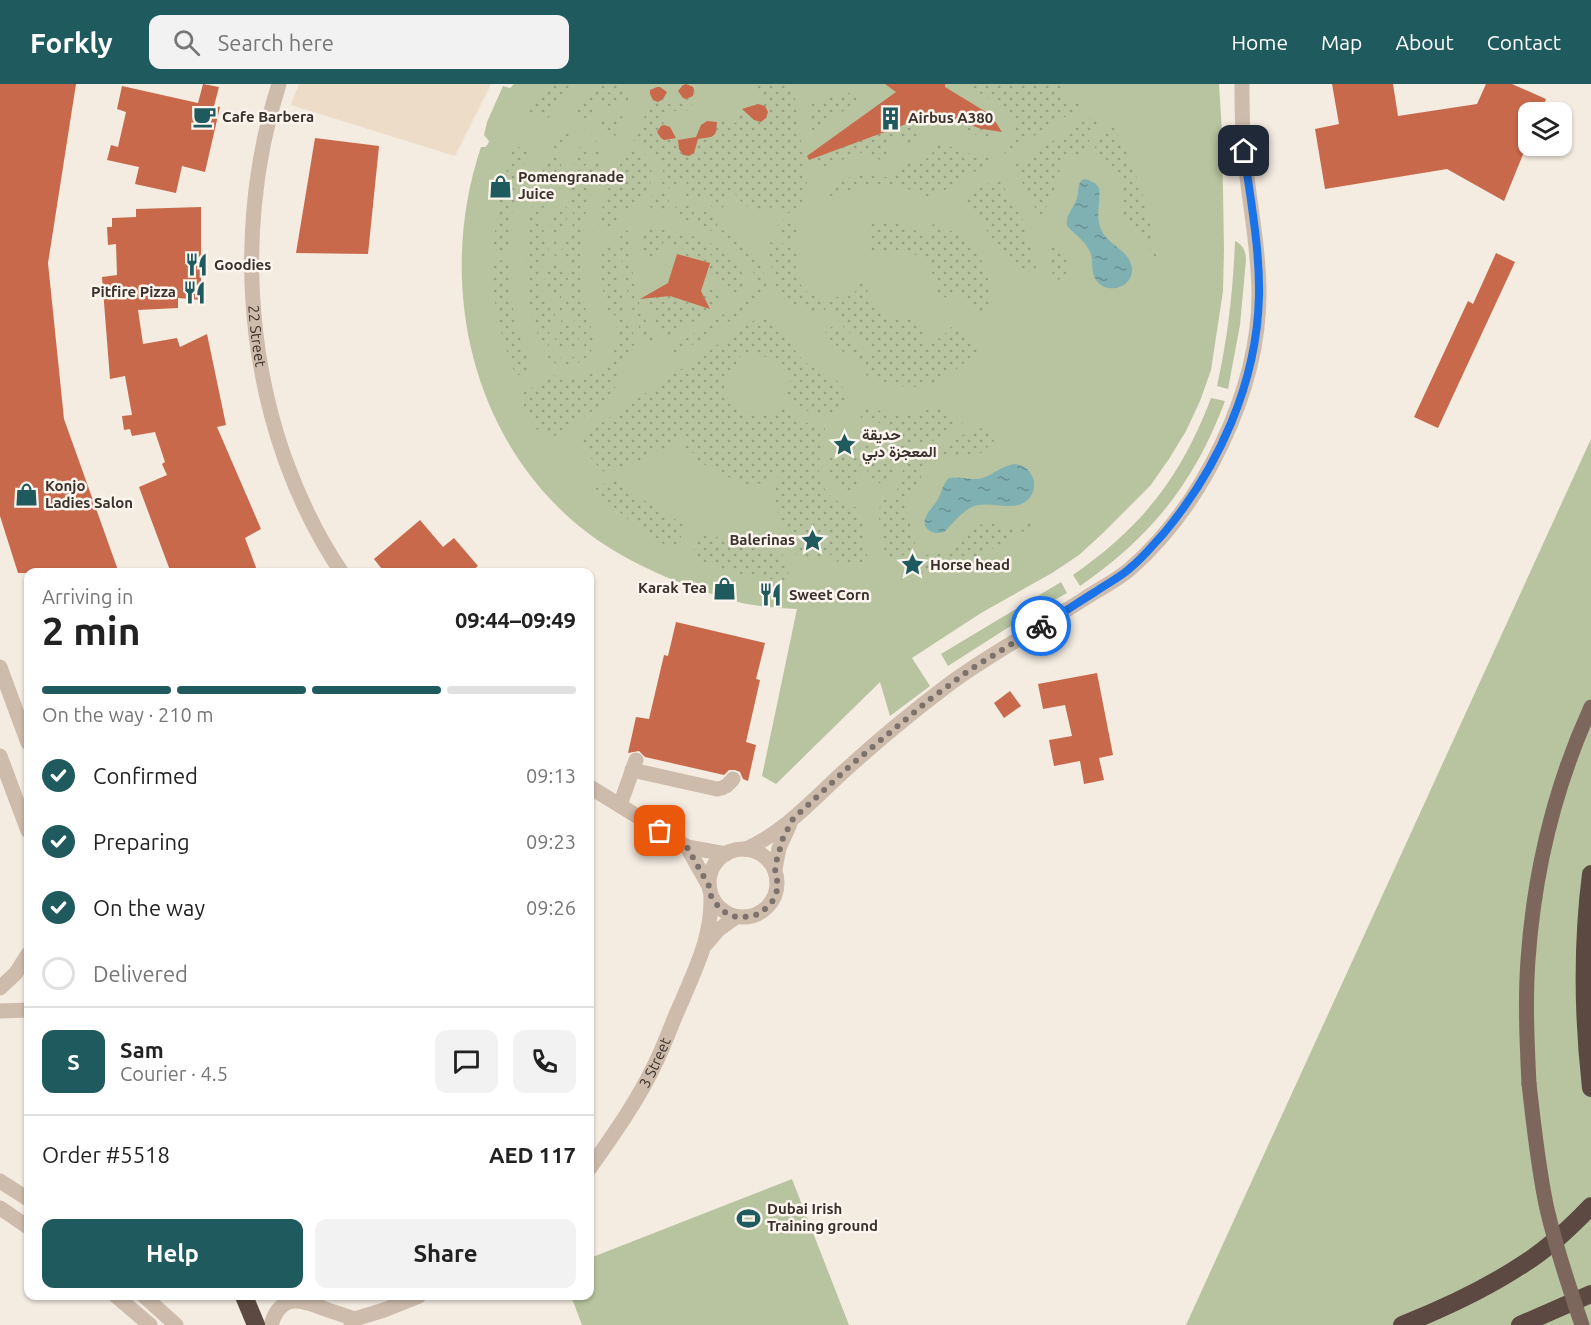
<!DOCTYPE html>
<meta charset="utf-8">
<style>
body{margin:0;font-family:Ubuntu,Vazirmatn,sans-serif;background:#f2f2f2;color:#222;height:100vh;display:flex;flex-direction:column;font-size:22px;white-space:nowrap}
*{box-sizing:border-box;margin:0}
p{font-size:20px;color:#767676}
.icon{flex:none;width:33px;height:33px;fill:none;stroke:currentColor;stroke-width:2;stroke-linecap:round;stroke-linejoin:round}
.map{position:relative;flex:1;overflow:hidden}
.panel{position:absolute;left:24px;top:484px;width:570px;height:732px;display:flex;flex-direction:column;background:#fff;border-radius:12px;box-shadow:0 2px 4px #0004}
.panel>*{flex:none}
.fabs{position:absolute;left:1518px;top:18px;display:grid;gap:12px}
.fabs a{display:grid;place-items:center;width:54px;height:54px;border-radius:12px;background:#fff;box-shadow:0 2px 4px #0004;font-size:30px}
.pin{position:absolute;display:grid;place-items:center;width:51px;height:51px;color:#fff;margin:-26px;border-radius:12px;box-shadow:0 3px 9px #0006}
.courier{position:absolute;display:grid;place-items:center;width:60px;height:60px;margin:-30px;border:4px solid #1a73e8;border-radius:50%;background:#fff;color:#222;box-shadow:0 2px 8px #0007}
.head em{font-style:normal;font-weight:700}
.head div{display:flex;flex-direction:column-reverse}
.head{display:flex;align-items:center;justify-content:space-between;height:102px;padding:0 18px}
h1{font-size:39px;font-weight:700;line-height:45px}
.bar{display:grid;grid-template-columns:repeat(4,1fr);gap:9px 6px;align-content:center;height:72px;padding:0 18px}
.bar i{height:8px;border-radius:4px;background:#e0e0e0}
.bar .selected{background:#1f5a5e}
.bar p{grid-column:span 4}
.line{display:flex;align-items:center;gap:15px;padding:0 18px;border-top:2px solid #e0e0e0}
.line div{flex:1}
.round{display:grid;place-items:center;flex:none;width:63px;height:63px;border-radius:12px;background:#f2f2f2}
ol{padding:0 18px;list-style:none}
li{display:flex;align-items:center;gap:18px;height:66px}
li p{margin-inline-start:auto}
li .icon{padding:6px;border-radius:50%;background:#1f5a5e;color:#fff;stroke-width:4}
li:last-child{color:#767676}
li i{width:33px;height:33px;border:3px solid #e0e0e0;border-radius:50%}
.button{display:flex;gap:12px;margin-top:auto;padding:12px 18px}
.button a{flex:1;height:69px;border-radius:12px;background:#1f5a5e;color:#fff;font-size:24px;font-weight:700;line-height:69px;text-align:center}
.button a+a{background:#f2f2f2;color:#222}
header{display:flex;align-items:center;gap:36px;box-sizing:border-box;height:84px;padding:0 30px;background:#1f5a5e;color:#fff}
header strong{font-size:28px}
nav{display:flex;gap:33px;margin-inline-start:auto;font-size:21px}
.search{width:420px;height:54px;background:#f2f2f2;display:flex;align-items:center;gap:15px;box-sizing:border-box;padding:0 21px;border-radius:12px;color:#767676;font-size:22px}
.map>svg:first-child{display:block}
.green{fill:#b8c4a0}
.garden{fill:url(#garden-dots)}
.plaza{fill:#ecdcc8}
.water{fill:url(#water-ripples)}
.building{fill:#c8694b}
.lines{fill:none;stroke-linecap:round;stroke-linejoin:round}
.minor{stroke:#cdbbac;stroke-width:15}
.major{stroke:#7d675c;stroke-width:15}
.highway{stroke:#5c4a42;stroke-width:18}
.major-bridge{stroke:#7d675c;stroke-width:15}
.done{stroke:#7c716b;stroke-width:6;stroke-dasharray:0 10.8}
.route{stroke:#1a73e8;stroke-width:8}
.labels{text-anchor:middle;stroke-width:5;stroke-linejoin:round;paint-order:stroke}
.poi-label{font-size:15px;font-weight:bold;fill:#3b302b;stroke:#fbf5ee;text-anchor:start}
.street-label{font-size:15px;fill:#3b302b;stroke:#fbf5ee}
</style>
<header>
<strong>Forkly</strong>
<div class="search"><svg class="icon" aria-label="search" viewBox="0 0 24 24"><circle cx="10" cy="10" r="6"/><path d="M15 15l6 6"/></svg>Search here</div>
<nav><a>Home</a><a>Map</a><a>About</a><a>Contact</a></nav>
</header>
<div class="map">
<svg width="1591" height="1241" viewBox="0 0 1591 1241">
<defs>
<pattern id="garden-dots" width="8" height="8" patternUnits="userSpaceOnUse" patternTransform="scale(1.5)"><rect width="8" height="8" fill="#b8c4a0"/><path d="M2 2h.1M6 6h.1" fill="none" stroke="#97a083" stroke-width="1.8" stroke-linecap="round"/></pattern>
<pattern id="water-ripples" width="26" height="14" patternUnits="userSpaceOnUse" patternTransform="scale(1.5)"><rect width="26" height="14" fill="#7fb0b2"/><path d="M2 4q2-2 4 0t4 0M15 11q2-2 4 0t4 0" fill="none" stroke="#699091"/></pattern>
</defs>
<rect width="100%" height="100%" fill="#f4ebe1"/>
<g class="green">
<path d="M514 0H1219L1222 48 1224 166 1223 207 1211 286 1200 317 1186 347 1169 375 1150 402 1103 449 1079 471 1052 489 981 529 912 574 930 602 890 632 880 598 776 700 762 692 797 525C780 524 764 523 747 520 730 517 712 510 695 504 644 486 595 461 556 421 464 328 440 185 481 63H485L488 60 489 57 484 51 487 38 503 2 510 4Z"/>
<path d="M1235 157C1243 161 1246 167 1246 176L1240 241 1228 305 1217 302C1228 253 1233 207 1235 157Z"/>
<path d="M1211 314 1225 317C1195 398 1151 453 1080 502L1073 491C1143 442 1181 393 1211 314Z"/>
<polygon points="1591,355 1591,1241 1186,1241"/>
<polygon points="1061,498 1067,509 1026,532 948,582 941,570"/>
<polygon points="792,1095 849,1241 582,1241 571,1212 590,1212 590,1174"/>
</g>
<g class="garden">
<polygon points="548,0 571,0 547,36 529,28"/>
<path d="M599 0H618C627 6 630 14 629 24L623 25C623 18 623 12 617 7 593 0 579 40 610 37 617 36 622 31 628 28L614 54C603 41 591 34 573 31L594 3Z"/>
<path d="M684 0H697L699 12 696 16 692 19 693 26 674 27 670 31 662 33 664 41 661 42 658 48 661 54 664 56 670 53 679 59C678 65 680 70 686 72 695 71 698 64 694 57L725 35 729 39H735L739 35 738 29 750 27V31L754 36 761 38 766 34 768 28 757 9 758 0H785L788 2 793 1 807 100C806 117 798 126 782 132L775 122C758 131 743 124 734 108L727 110C730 126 712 131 707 116L710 107 705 105 704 110 697 116C686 116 681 107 687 98L681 94C678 102 673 107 664 103L660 95 665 82 633 56 653 16 660 17 663 15C669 23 678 22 683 14L686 15 692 12 694 9 693 3 690 1H683Z"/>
<path d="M970 0H1081L1063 2 1064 18 1088 16V19L943 107 925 114C889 90 868 101 831 112L826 110V105L828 103 862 88C886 96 887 97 904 77 921 81 933 74 938 58 960 65 1000 89 1013 58 1016 49 1015 39 1009 31 999 18 979 12 970 0Z"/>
<polygon points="607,8 611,9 618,16 617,25 597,17 599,13"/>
<polygon points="845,8 849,9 856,14 857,17 813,49 807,21"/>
<path d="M936 29 995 45 997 52 992 56 984 54 938 35 916 44 919 53C913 69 904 57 896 51L884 60C889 66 889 72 882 76L876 75 863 68 824 83 817 81 815 74 818 64 829 68Z"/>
<path d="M1094 31 1100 37 1082 70C1055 75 1062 85 1055 104 1051 115 1045 125 1040 135L1028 108 1012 83Z"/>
<path d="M1111 38C1136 82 1150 127 1157 177L1148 161 1123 137 1120 127 1122 105 1117 89 1107 76 1092 68Z"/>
<path d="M577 46C561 59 557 64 562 86 563 90 564 95 563 99 558 113 541 118 540 134 540 146 551 153 548 169 547 181 536 186 538 198 540 211 555 216 555 230 555 245 544 247 550 265L561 274C569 275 576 274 581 267 594 249 569 238 566 222 565 212 571 204 572 195 572 185 564 178 562 169 560 155 568 151 573 140 577 130 567 119 570 108 574 92 593 87 594 69 594 63 592 57 591 51 596 56 601 62 602 70 603 86 592 103 588 118 583 137 581 157 580 177 580 195 582 213 587 231 589 239 594 249 594 257 594 271 579 282 566 282 548 281 543 266 538 251 519 193 523 128 549 73 553 65 557 56 564 51 568 48 573 47 577 46Z"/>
<path d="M587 58C592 71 589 81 577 89 570 76 574 65 587 58Z"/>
<path d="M514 61 529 68C516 100 509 133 510 168H493L496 138 501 107Z"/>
<path d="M631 61 648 72C658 100 646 121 618 127L617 144 598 143C603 112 615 87 631 61Z"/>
<polygon points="998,93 1023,136 1036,183 1036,187 1033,189 1014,183 963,115"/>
<circle cx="659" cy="118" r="10"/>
<path d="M565 117C568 127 569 135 563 144 561 146 558 148 557 151 556 155 557 175 559 179 562 185 569 186 568 194 568 202 561 207 561 216 561 221 563 229 566 234 572 244 583 248 577 261L569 266 560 264 555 256C556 249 560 244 561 238 562 229 559 218 554 211 551 205 544 203 544 196 543 187 552 184 554 176 560 152 535 133 565 117Z"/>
<circle cx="684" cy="128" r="10"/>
<path d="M706 127C715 129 719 133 717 142 739 157 790 194 754 222L678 270 673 271 670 267 673 263 750 213 756 206 757 197 756 193 741 168 714 146 706 148 698 144C695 135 698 130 706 127Z"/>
<circle cx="787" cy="145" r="10"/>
<path d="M879 137C897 137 910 143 926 152L935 137C977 161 992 177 990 228L974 227V220L952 208 948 215 937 209C936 183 917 162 889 167 882 168 876 171 870 173L868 138Z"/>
<path d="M645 144C673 146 712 153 733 175 741 184 744 194 747 205L731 214C727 200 719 195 706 191L709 181H713L716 178V174L713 171 707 172 706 178 681 171 683 167 681 163 664 157 656 177 644 174 641 172C641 164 640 150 645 144Z"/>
<path d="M625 146 631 148C633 162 631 177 633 191 636 215 645 237 656 259L655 264 653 266 648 264C634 234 624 204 621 171 620 163 619 155 622 148Z"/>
<path d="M774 157C780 157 791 164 799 167 787 199 812 223 843 211L846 214 857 206 855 204 864 197C872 225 887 238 917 234L923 248 926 261 942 253 951 243 965 252 979 265C956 287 934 308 900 302 887 299 875 294 863 290L866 280C848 273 836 264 825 248L834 241C844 254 855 264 869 271L871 264 847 247 826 222 824 229 811 227 800 219 787 223 775 200 770 176 767 172 766 168 770 159Z"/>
<path d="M609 158H612L615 162 618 195 625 225 622 229 610 233C604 211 595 185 602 163Z"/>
<path d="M1048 162C1074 163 1077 189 1054 198Z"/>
<path d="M493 176 509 177C509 216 516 250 533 286L516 292C501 255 491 217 493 176Z"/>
<path d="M702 202C713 205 719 210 722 220L665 255 655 236 649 216 660 210 663 212H669L698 222 702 221 700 210Z"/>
<path d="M758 234C782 231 788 261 802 275 812 286 837 292 843 304 845 309 846 316 843 322 831 345 797 322 783 312 786 306 791 300 790 293 788 280 760 270 748 268L742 271 739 275C735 282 727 292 725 301 724 306 726 310 730 314 740 328 756 334 773 331L780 321C796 333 804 341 825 343 822 371 807 396 837 417 844 422 852 418 858 426 864 434 866 465 868 477L838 482 836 470 804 476 799 475 794 468 775 422 774 409 779 391 771 389 767 402 757 399 755 403 723 391 693 374 695 370 683 362 687 354 682 351 668 368H656L643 371V376L607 389 601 386 576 356 748 240Z"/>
<path d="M622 235 627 237 638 259 631 263 632 268 628 270 629 274 621 279 618 288 619 292 611 298 617 306 615 311 558 351 552 352 540 349C532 339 518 320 524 308L552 291C579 299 612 288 617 257 618 250 615 245 616 238Z"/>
<path d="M940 321 963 339 935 356 902 365C896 345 882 336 861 336L860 323C889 328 911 335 940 321Z"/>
<path d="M980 344 988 347 996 355C990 360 984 368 977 371 963 377 951 365 935 375 924 383 914 407 906 420L917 469 886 474 878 429C880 419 884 414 894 413L902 393 904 376 937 365 968 348Z"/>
<path d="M873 347C898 359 902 380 887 402 863 397 854 363 873 347Z"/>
<path d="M842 352C863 364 868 393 850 410 825 397 822 372 842 352Z"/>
<path d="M619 396C640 415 661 430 687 441L674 466C643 449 617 428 593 402Z"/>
<path d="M1030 438 1033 442 974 475 921 492 918 470C937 473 952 468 966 454 970 450 974 443 980 441 996 433 1009 453 1030 438Z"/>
<path d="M703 447C728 459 753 466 782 469L791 497C755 495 723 487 690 473Z"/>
</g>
<polygon class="plaza" points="299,0 491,0 455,72 291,21"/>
<g class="water">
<path d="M1086 95 1095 99 1099 104C1101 118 1095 132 1101 145 1107 161 1130 166 1132 184 1134 203 1107 212 1096 196 1091 189 1093 178 1091 170 1087 158 1074 150 1067 142 1065 131 1074 124 1077 114 1079 107 1077 101 1082 96Z"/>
<path d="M1014 380C1021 381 1029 384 1032 392 1035 397 1035 404 1032 410 1020 433 990 414 972 423 961 428 953 440 944 448 939 449 935 450 930 447 916 438 933 424 938 415 942 408 943 399 949 394 961 392 972 397 983 394 994 390 1002 382 1014 380Z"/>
</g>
<g class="building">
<polygon points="0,0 76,0 48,179 64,335 119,489 18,489 0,432"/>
<polygon points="203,0 219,3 214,22 220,23 205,88 182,82 176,109 135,100 139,83 107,76 111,61 118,63 126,28 117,25 122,2 198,19"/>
<polygon points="686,0 693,3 694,6 693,12 686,15 683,14 678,7 683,1"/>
<polygon points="885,0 945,0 945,3 991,31 1002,48 982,45 936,29 809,76 807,72 896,8"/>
<polygon points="1332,0 1393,0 1398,32 1477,20 1486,0 1512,0 1546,15 1541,28 1528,28 1528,58 1504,117 1447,85 1325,105 1315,45 1339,40"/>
<polygon points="657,3 660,3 667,8 663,15 658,18 653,16 650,10 650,6"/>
<polygon points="758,20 765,22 768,28 766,34 761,38 754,36 742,25"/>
<polygon points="707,37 717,38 716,48 714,51 711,53 698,55 694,69 689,72 683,71 679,65 678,56 696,53 701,41"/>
<polygon points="664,41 670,43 676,54 664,56 661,54 657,48 661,42"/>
<polygon points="315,54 379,62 368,170 296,169"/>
<polygon points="201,123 201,216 178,214 178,224 138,226 143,260 177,254 180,263 207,250 226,341 217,343 261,445 245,454 258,489 171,489 139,403 167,391 162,380 165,378 155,348 132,352 130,345 124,346 122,332 132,331 125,292 110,295 102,193 117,191 116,160 108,161 107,143 112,143 112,134 136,133 136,125"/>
<polygon points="1496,169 1515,178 1438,344 1414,333 1468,217 1473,220"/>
<polygon points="677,170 710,179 701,207 710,225 670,212 640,215 668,199"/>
<polygon points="420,436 443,463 454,454 478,482 469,489 385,489 374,475"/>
<polygon points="676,538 765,559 756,595 760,596 746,658 756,661 748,697 743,695 740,688 735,686 729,686 724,691 645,673 639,667 628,669 636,633 649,635 664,571 668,572"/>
<polygon points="1097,589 1113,671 1099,674 1104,696 1084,700 1080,677 1054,682 1049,656 1072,652 1065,621 1043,625 1038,600"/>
<polygon points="1010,607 1021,622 1004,634 994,619"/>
</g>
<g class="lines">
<g class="minor">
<path id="s1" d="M279 0C228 159 248 349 342 489"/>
<polyline points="0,583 28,659"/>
<polyline points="0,672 28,747"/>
<path d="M632 686 717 705C725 704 728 701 733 695"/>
<polyline points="590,703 687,763 726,770"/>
<polyline points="620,721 636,676"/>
<polyline points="687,763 709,802"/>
<circle cx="743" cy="799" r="34"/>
<path d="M746 765C788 746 817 711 851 681 882 653 915 626 948 601 991 569 1039 544 1084 515 1099 505 1116 497 1130 485 1203 421 1259 307 1259 210 1259 161 1248 114 1244 65 1242 44 1242 22 1242 0"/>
<polyline points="775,785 779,764 790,740"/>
<polyline points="706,860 718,846 736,833"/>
<polyline points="0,904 16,889 28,870"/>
<polyline points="0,927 28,926"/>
<path id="s2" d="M590 1084C614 1050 639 1015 657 976 666 957 673 936 682 917 697 881 712 852 711 812"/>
<polyline points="0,1097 28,1115"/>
<polyline points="0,1124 28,1143"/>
<polyline points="116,1212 150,1241"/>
<polyline points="144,1212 176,1241"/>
<polyline points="355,1235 384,1226 419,1212"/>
<path d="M271 1241C281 1207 303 1216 328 1226 337 1229 346 1232 355 1235L351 1241"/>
</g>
<path class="major" d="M1529 1000C1527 959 1525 917 1528 876 1534 790 1555 702 1591 623"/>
<g class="highway">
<path d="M1591 790C1582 861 1583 933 1591 1004"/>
<polyline points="244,1212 256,1241"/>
<path d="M1402 1241C1445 1224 1486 1205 1525 1179 1550 1163 1571 1143 1591 1122"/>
<polyline points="1520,1241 1591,1210"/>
</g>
<path class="major-bridge" d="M1529 1000C1534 1042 1538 1084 1547 1125 1556 1164 1569 1203 1582 1241"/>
</g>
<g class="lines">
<polyline class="done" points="660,747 687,763 709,802 711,812 718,822 726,829 736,833 744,833 753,832 761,829 772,818 776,810 778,802 775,785 777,775 783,754 793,735 851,681 929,616 971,585 1041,542"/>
<path class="route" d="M1041 542C1060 531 1077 519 1095 508 1106 500 1119 494 1129 485 1142 475 1153 461 1164 449 1219 383 1257 299 1259 212 1260 164 1250 114 1244 67"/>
</g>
<defs>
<symbol id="cafe-bare" viewBox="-9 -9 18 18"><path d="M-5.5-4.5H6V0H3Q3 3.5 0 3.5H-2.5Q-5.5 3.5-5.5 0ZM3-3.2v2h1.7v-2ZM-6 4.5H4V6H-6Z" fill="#1f5a5e" stroke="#fbf5ee" stroke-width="2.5" paint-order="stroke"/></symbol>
<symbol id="building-bare" viewBox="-9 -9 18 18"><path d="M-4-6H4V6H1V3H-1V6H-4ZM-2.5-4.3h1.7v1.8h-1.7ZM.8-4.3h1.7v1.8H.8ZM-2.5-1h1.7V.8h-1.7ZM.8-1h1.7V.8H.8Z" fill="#1f5a5e" stroke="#fbf5ee" stroke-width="2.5" paint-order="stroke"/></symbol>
<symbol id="shop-bare" viewBox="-9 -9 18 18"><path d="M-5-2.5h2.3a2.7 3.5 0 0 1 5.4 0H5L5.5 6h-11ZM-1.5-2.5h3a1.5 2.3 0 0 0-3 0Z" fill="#1f5a5e" stroke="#fbf5ee" stroke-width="2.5" paint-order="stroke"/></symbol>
<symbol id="restaurant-bare" viewBox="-9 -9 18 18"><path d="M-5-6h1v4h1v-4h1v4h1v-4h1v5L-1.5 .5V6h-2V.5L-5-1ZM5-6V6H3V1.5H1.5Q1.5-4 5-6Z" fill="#1f5a5e" stroke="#fbf5ee" stroke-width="2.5" paint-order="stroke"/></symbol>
<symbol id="sight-bare" viewBox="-9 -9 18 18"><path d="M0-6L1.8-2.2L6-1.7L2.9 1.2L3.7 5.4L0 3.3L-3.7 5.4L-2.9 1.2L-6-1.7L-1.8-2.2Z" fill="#1f5a5e" stroke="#fbf5ee" stroke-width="2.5" paint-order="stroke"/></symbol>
<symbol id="stadium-bare" viewBox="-9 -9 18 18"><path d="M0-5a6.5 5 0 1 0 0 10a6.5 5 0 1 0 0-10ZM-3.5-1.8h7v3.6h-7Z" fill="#1f5a5e" stroke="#fbf5ee" stroke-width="2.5" paint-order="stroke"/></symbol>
</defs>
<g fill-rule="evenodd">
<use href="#cafe-bare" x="188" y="16" width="33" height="33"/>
<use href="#building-bare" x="874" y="18" width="33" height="33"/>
<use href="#shop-bare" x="484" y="86" width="33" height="33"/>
<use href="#restaurant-bare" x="180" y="164" width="33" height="33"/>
<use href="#restaurant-bare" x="178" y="192" width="33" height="33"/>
<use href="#sight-bare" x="828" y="344" width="33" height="33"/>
<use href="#shop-bare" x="10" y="394" width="33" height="33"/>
<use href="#sight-bare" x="796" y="440" width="33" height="33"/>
<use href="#sight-bare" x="896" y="464" width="33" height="33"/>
<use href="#shop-bare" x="708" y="488" width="33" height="33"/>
<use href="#restaurant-bare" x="754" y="494" width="33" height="33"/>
<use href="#stadium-bare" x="732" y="1118" width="33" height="33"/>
</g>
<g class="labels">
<g class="poi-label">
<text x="222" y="38">Cafe Barbera</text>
<text x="908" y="39">Airbus A380</text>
<text x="518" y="98">Pomengranade<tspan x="518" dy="17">Juice</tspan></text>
<text x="214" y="186">Goodies</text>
<text x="176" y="213" text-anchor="end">Pitfire Pizza</text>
<text x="862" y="356">حديقة<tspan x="862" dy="17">المعجزة دبي</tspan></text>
<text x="45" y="407">Konjo<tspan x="45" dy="17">Ladies Salon</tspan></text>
<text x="795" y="461" text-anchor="end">Balerinas</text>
<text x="930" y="486">Horse head</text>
<text x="707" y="509" text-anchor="end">Karak Tea</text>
<text x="789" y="516">Sweet Corn</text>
<text x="767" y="1130">Dubai Irish<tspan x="767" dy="17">Training ground</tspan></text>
</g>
<g class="street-label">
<text dy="5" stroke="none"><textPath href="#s1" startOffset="255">22 Street</textPath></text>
<text dy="5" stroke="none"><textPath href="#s2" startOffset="124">3 Street</textPath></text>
</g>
</g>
</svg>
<div class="fabs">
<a><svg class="icon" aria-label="layers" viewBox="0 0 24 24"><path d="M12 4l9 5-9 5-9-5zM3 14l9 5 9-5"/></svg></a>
</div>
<div class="pin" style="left:660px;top:747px;background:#ea580c"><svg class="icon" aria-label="bag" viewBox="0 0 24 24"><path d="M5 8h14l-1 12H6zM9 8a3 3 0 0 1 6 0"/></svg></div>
<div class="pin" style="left:1244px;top:67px;background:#1f2937"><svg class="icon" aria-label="home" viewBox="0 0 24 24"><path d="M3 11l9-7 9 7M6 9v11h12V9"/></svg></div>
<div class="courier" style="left:1041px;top:542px"><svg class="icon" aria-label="bike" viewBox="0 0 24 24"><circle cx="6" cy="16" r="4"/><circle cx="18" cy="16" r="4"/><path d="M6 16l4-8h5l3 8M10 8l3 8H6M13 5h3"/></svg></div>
<section class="panel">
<div class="head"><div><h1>2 min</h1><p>Arriving in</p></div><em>09:44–09:49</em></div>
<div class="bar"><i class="selected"></i><i class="selected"></i><i class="selected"></i><i></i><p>On the way · 210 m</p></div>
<ol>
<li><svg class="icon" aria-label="check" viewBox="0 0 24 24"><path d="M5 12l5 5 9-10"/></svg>Confirmed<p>09:13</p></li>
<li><svg class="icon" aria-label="check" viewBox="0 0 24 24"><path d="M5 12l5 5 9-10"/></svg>Preparing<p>09:23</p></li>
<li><svg class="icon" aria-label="check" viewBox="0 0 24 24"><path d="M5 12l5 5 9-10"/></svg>On the way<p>09:26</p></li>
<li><i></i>Delivered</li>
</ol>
<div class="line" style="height:108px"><b class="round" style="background:#1f5a5e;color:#fff">S</b><div><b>Sam</b><p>Courier · 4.5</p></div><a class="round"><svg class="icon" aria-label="chat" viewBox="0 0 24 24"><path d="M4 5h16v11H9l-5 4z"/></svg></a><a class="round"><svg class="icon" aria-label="phone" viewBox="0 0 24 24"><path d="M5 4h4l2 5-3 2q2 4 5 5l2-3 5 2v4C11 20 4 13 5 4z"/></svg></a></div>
<div class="line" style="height:78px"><div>Order #5518</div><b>AED 117</b></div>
<div class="button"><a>Help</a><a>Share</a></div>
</section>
</div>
